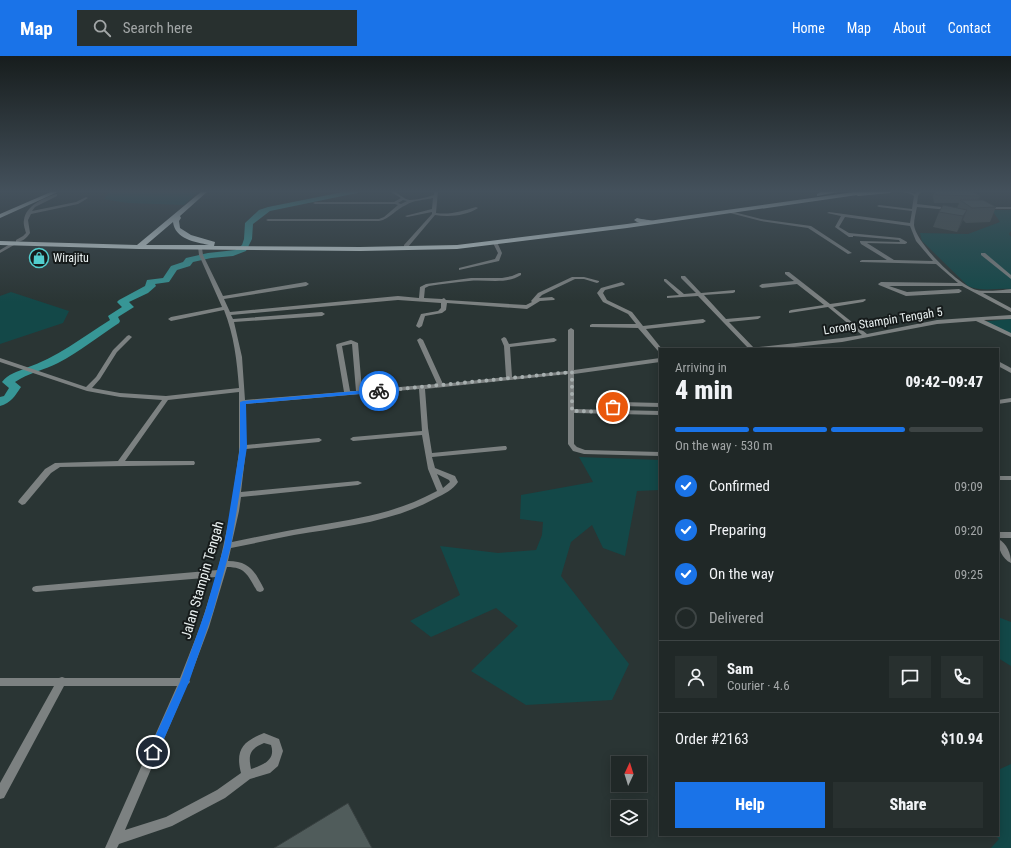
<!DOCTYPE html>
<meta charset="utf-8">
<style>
body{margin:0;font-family:"Roboto Condensed",sans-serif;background:#28302f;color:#f1f3f6;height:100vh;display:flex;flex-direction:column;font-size:15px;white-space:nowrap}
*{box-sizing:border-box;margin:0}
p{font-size:13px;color:#a2a6a7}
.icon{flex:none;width:22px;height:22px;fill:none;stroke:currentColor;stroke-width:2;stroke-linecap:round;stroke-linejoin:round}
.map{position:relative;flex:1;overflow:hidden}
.drawer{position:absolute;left:659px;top:292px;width:340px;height:488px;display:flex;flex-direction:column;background:#202827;border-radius:0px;box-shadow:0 2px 10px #0003,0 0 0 1px #3d4444}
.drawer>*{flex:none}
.needle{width:26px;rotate:4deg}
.buttons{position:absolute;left:611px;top:700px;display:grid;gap:8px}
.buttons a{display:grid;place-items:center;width:36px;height:36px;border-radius:0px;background:#202827;box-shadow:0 2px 10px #0003,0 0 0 1px #3d4444;font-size:20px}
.pin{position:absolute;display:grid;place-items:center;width:34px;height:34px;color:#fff;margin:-17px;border:2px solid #fff;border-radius:50%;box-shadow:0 1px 4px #0007}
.courier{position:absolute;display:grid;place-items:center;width:40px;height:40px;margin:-20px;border:3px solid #1a73e8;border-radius:50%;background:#fff;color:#222;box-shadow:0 1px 5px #0007}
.headline em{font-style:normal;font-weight:800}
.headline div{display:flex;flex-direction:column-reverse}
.headline{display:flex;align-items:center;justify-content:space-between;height:68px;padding:0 16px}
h1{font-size:26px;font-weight:800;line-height:30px}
.bar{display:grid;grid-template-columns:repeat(4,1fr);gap:6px 4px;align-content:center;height:48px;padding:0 16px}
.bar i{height:5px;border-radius:3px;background:#3d4444}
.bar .selected{background:#1a73e8}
.bar p{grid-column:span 4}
.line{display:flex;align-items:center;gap:10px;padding:0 16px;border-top:1px solid #3d4444}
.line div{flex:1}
.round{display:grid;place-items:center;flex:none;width:42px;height:42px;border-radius:0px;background:#28302f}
ol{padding:0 16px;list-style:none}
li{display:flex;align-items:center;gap:12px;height:44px}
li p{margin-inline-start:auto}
li .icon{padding:4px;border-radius:50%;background:#1a73e8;color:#fff;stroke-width:4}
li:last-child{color:#a2a6a7}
li i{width:22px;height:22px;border:2px solid #3d4444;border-radius:50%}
.primary-button{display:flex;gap:8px;margin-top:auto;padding:8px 16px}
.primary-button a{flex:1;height:46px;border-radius:0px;background:#1a73e8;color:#fff;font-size:16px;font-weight:800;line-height:46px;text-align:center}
.primary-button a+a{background:#28302f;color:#f1f3f6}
header{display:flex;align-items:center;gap:24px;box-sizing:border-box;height:56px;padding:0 20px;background:#1a73e8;color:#fff}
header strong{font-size:19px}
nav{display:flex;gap:22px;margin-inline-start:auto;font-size:14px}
.search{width:280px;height:36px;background:#28302f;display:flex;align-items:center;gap:10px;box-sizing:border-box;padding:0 14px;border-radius:0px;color:#a2a6a7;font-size:15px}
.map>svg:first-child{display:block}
.green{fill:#134848}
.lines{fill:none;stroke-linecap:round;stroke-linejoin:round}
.river{fill:#379696;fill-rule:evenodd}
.minor{fill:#7c8181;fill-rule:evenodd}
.primary{fill:#c5d1d1;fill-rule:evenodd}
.trunk{fill:#d4e0e0;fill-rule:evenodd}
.wall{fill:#454f4e}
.shaded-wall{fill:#384040}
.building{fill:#505c5b;stroke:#384040}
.route{fill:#1a73e8}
.done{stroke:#a7afaf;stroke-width:4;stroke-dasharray:0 7.2}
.labels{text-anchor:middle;stroke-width:4;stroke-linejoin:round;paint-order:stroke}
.far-poi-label{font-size:12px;fill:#eaf1f1;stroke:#161b1b;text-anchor:start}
.far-street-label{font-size:12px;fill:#eaf1f1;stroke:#161b1b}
.street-label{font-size:14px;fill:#eaf1f1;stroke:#161b1b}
</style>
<header>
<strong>Map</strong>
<div class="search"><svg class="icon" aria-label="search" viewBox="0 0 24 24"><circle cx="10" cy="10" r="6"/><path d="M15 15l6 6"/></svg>Search here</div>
<nav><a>Home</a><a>Map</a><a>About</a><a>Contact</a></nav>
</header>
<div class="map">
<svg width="1011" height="792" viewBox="0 0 1011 792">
<rect width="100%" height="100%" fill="#2a3534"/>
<g class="green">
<polygon points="110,135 199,135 184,149 127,147 104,143"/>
<path d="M992 154H1011V175L1009 178 1011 181V233C997 232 981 236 968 230L922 185 920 177 968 178 1000 166Z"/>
<polygon points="11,236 69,255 63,267 0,288 0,240"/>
<polygon points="1011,263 1011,280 979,266"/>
<polygon points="579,401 660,404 660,434 637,435 625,500 603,492 592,469 571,486 561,520 629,608 612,644 526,649 471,615 518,570 496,552 431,581 410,565 460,539 440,490 498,497 536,494 542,479 543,466 520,463 521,439 593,426"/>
<polygon points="998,561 1011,566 1011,610 998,602"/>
<polygon points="1011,708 1011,792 991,792 999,783 995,779 998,779 998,714"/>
</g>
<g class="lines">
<path class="river" d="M348 135H361L357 137 270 155 253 168 252 183 246 195 233 200 211 202 193 206 190 210 177 214 169 226 155 228 156 230 148 237 129 246 134 251 118 261 120 265 119 267C99 280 79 296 58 307 44 314 28 317 15 326L21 331C15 340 11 347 0 350V341L4 340 9 332 2 326C8 318 17 316 26 312 56 302 83 281 110 264L108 260 122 251 117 246 119 244 145 230 147 224 163 222 171 210 183 206 186 202 208 197 235 194 242 189 244 183 245 167 259 154 268 151Z"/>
<g class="minor">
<path d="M389 135C397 134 402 143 410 144 417 144 427 141 434 139V135H438L436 157C451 159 462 155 476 151L478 152C466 160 449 161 435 159L408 191H404V189L432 158V156L407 161 405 160 432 153 433 142C424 144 414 144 406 149 396 153 390 163 379 165H268L266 164 268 163H379L384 161 398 149 395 148H315L313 147 315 146H394L401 142ZM403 144 407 145 401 148 398 147Z"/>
<polygon points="565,135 570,135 573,136 571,137"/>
<path d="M900 135H906L915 138 917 135H921L918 140 917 148 950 152V154H949L917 151C916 156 914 163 914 169 916 187 959 230 977 234 984 236 1003 234 1011 233V237H983L1011 252V256L962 230H889L907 236 959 233 962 235 959 237 906 240 879 229 878 228 881 226 958 227 936 208 860 206V205L862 204H887L861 188 860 186V185L900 186 899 184 853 180V181H849L835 171 841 160 827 157 829 156 910 167 912 155 879 151 877 150 879 149 912 153 914 140 911 138ZM845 161 910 170 916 185 933 205 894 204 867 187 905 188 907 187V186L900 182 849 177 839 171Z"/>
<path d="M56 138H57V140L35 151 32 155 76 146 86 141 88 142 78 148 31 158 28 164 30 177C27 182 22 186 16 186V184L23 180 26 177C25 173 23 168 24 164 26 149 44 142 56 138Z"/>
<rect x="986" y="151" width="25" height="2"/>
<polygon points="726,154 761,163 811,170 852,197 848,198 808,172 761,165 726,156"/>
<polygon points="493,186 497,186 502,197 499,205 459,214 459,212 495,203 498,197 493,187"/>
<polygon points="10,188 14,189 0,197 0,194"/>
<path d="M198 191 202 192 203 199 223 240 306 226 309 228 306 230 224 243 230 256 398 240 419 242 420 231 426 228 471 222H502L512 220 519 217H521V219C505 229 487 223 469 225 456 226 442 228 429 230L425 232 424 242 442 243 444 242 446 244 526 249 532 246 531 245 538 237 572 221H584L599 225V226L597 227 584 223H575L542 239 539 242 552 241 555 243 554 244 540 245 527 253 447 247 446 254 442 257 425 260 422 270 419 272 416 270 421 258 438 255 441 252V247L398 244 231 259 233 263 322 256 325 258 322 260 234 266 242 301 245 344 344 336 336 289 337 288 351 284 358 287 362 334 437 328 417 284 420 282 423 284 443 328 506 321 504 290 501 283 504 281 506 282 509 288 554 282 557 284 554 286 510 291 512 321 568 315V274L571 272 574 274V314L660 302V306L574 318V353L610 354 611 350 620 346 660 347V351L621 350 616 352V354L660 355V359L574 357V388L577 391 585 394 660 396V400L584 398 573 395 568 388V318L425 333 428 372 432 397 504 390H506L507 392 506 394 432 401 435 412 455 420 458 426C453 434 444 438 436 442 393 466 342 471 294 479 273 483 252 488 231 492L228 505C250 505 255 516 264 533L263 535 260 536 257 535C248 520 246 511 227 511L209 571 189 624 190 626 187 629 125 774 166 761 217 734 241 717C235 694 243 685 264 677L279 683 283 695 278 710 270 717 250 723 225 742 172 770 119 788 117 792H105L177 630H64L4 742 0 743V727L54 630H0V622H59L62 621 65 622H180L200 571 216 521 36 536 33 535 32 533 33 531 36 530 218 514 231 455 239 396V336L168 344 125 405H194L195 407 194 409 60 411 51 417 25 448 22 449 18 446 19 444 45 413 55 407 118 405 162 344 120 341 87 335 0 306V302L86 331 96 321 113 294 127 280 129 279 132 281 117 296 100 323 92 332 120 337 166 340 239 332C237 305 234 279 224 254L171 265 168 263 171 261 222 251 199 199ZM351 288H352L356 335H350L342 290ZM419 333 422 375 353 381 350 383 353 385 422 379 428 413 437 435C398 456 362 462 320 469 290 474 261 480 232 486L239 455 241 441 358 429 362 427 358 425 241 436 246 393 319 386 322 384 319 382 246 389 245 348ZM437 418 449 424 450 426 443 432ZM264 687 271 689C276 704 263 709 251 713 248 698 250 693 264 687Z"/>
<polygon points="981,197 985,197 1011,219 1011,223 981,199"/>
<polygon points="785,216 789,216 830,248 865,243 866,244 863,246 833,251 867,278 937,264 1011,259 1011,263 984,264 1011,277 1011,281 976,265 937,268 842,286 775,293 756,293 759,291 842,282 862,279 828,251 789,257 789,255 791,254 824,249 797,228 762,232 759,230 762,228 794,225 785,218"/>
<polygon points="681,220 685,220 701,237 735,234 735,236 733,237 704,239 726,263 760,260 761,261 758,263 729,266 755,293 749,293 698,240 667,242 667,240 679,239 664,225 664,223 666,223 684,238 696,237 681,222"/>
<polygon points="622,226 625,228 624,229 605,234 603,237 607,244 632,256 643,270 703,263 706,265 703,267 646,273 662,293 660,293 660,296 658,295 638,272 590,271 590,269 592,268 636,268 628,258 603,246 597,237 601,232"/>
<polygon points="998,305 1011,312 1011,317 998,310"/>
<polygon points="1011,342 1011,346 998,348 998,344"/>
<rect x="998" y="420" width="13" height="4"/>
<rect x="998" y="476" width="13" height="6"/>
<path d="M998 483C1007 487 1011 498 1011 507 1002 503 998 492 998 483Z"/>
</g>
<g class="primary">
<polygon points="822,135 843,135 817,140 817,138"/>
<polygon points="876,135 893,135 890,137 858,140 855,138 858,136"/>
<path d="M637 162C642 164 651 163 655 166 649 170 639 168 634 164Z"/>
</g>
<g class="trunk">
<polygon points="53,135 60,135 0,162 0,158"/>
<path d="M202 135H208L180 160 181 162 179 165 180 172 191 179 215 186 214 190 360 191 457 189 627 168 861 135H874L871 137 627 172 457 193 360 195 139 193 0 189V185L137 189ZM173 166C175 183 195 186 209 189H146Z"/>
</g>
</g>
<polygon class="wall" points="935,135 971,135 980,140 978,144 996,151 990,166 966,167 963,164 957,176 933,171 939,156 957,152 959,147 934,147 933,140"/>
<polygon class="shaded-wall" points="967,154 961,169 957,176 963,160"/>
<g class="building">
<polygon points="936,135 971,135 980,140 936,139"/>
<polygon points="960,144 983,144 996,151 972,152"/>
<polygon points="943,149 967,154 963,160 939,156"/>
<polygon points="348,747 372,792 274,792"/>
</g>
<linearGradient id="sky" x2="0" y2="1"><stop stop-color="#171d1d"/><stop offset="0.55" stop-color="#44515c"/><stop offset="1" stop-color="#44515c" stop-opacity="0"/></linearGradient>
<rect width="1011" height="246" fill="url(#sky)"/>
<polygon class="route" points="379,333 382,335 382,336 246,348 247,391 231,490 213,556 189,626 157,699 153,700 150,699 148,696 180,626 205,556 224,490 240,391 240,346 243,345"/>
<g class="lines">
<polyline class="done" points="379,335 572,316 572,355 613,356 613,351"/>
</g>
<defs>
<symbol id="shop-ring" viewBox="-11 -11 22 22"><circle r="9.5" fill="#161b1b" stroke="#52cdcd" stroke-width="1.5"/><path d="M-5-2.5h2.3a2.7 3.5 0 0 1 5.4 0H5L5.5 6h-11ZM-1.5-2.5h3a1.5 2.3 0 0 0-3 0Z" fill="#52cdcd"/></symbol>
</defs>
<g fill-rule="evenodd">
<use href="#shop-ring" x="28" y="191" width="22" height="22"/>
</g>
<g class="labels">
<g class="far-poi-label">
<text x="53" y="206">Wirajitu</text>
</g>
<g class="far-street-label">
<text transform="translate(883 265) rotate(-9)" y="4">Lorong Stampin Tengah 5</text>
</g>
<g class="street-label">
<text transform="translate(202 524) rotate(-74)" y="5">Jalan Stampin Tengah</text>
</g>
</g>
</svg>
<div class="buttons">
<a><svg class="needle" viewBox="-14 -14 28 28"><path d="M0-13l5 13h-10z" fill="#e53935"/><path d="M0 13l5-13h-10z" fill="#a2a6a7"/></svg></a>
<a><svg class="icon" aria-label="layers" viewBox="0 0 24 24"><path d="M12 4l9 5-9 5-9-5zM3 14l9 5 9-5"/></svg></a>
</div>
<div class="pin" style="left:613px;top:351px;background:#ea580c"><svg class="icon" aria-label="bag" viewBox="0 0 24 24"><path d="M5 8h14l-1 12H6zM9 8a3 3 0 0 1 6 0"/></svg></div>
<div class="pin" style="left:153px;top:696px;background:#1f2937"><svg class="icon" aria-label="home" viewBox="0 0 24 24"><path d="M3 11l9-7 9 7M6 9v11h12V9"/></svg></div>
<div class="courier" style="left:379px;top:335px"><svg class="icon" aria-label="bike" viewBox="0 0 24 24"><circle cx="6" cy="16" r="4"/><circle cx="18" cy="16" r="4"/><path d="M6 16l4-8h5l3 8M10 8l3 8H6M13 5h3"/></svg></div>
<section class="drawer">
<div class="headline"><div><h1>4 min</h1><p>Arriving in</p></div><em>09:42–09:47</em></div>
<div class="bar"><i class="selected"></i><i class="selected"></i><i class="selected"></i><i></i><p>On the way · 530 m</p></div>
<ol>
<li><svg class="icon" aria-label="check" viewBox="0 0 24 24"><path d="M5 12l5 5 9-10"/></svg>Confirmed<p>09:09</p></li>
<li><svg class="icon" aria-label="check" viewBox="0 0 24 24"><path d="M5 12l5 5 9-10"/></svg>Preparing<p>09:20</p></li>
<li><svg class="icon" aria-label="check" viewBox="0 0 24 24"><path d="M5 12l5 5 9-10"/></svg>On the way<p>09:25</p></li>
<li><i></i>Delivered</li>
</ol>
<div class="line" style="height:72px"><a class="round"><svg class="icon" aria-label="person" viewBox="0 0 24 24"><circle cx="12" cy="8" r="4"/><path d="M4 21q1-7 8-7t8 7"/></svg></a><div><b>Sam</b><p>Courier · 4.6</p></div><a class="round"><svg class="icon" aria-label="chat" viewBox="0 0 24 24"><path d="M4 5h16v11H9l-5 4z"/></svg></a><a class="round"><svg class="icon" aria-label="phone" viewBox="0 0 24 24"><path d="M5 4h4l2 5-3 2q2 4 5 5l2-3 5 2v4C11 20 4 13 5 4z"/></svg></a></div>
<div class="line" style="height:52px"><div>Order #2163</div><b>$10.94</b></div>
<div class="primary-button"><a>Help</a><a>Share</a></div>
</section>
</div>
